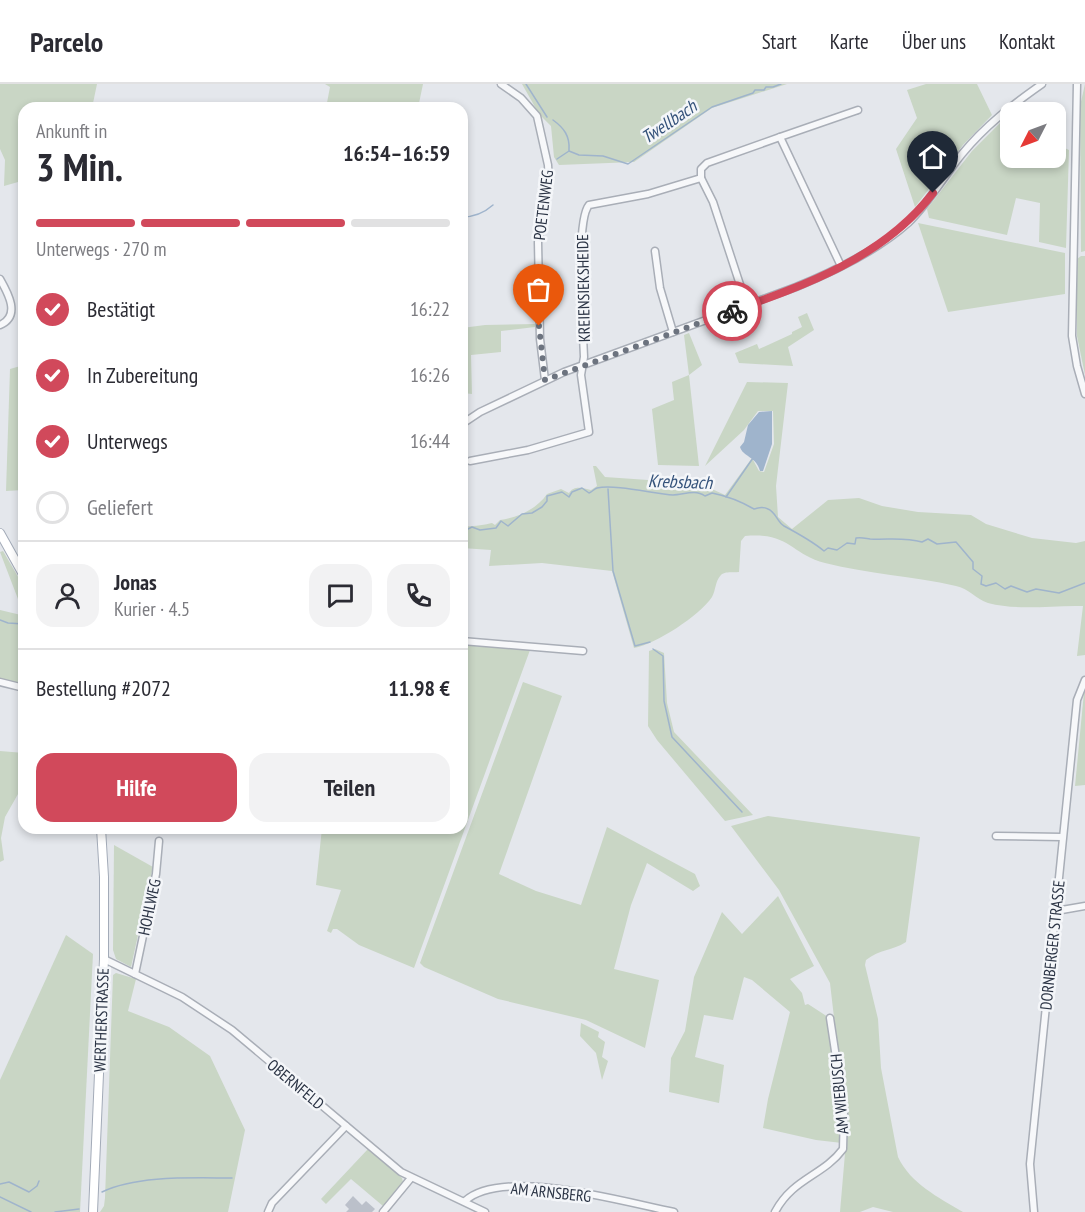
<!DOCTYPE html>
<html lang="de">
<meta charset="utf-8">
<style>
body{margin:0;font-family:"PT Sans Narrow",sans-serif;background:#f2f2f3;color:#2b2b33;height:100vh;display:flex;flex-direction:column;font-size:22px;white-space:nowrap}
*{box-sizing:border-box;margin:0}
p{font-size:20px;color:#7c7c81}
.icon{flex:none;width:33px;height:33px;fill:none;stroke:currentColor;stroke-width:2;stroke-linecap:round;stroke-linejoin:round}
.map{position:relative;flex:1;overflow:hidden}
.side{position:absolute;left:18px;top:18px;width:450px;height:732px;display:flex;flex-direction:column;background:#fff;border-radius:18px;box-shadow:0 3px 9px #0003}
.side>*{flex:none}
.needle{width:39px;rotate:228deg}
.fabs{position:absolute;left:1000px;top:18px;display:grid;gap:12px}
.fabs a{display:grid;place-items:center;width:66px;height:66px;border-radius:12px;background:#fff;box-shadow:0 3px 9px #0003;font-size:30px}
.pin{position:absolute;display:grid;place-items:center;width:51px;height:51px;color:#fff;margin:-62px -26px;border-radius:50% 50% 50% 0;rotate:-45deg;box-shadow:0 0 6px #0007}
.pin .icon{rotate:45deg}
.courier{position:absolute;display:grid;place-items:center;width:60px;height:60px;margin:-30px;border:4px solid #d1495b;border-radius:50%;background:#fff;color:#222;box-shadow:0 2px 8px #0007}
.headline em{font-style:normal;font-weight:600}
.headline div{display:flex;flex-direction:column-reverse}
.headline{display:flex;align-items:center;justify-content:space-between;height:102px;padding:0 18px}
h1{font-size:39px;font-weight:600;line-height:45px}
.bar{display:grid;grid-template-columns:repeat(4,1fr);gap:9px 6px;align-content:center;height:72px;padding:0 18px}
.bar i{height:8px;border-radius:4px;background:#e1e1e2}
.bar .on{background:#d1495b}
.bar p{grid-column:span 4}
.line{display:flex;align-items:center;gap:15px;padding:0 18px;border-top:2px solid #e1e1e2}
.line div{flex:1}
.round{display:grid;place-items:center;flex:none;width:63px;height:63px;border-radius:18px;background:#f2f2f3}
ol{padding:0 18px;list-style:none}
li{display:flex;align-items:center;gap:18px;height:66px}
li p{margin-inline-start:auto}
li .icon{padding:6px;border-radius:50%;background:#d1495b;color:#fff;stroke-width:4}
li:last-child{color:#7c7c81}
li i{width:33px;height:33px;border:3px solid #e1e1e2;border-radius:50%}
.cta{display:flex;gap:12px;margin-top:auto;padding:12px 18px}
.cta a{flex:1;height:69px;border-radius:18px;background:#d1495b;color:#fff;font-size:24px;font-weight:600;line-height:69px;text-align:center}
.cta a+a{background:#f2f2f3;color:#2b2b33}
header{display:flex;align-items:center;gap:36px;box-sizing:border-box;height:84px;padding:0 30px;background:#fff;border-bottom:2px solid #e1e1e2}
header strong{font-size:28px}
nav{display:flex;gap:33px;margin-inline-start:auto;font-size:21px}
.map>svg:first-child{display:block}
.green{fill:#c9d6c5}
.water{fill:#9fb4cc}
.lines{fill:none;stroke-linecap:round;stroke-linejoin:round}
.stream{stroke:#9fb4cc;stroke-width:1.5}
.building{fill:#bbc0ca}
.minor-casing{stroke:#a9aeb7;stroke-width:9}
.major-casing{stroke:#a3abb8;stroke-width:10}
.minor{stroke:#f7f8fa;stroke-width:6}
.major{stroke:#fff;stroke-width:8}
.done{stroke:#6c737f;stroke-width:6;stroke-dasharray:0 10.8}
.route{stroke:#d1495b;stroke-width:8}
.labels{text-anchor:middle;stroke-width:5;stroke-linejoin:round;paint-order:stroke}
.street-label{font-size:16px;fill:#2b3445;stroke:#f4f6f9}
.water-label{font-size:18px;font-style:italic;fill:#34527a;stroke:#f4f6f9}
</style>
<header>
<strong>Parcelo</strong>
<nav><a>Start</a><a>Karte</a><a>Über uns</a><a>Kontakt</a></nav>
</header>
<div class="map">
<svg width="1085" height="1128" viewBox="0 0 1085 1128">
<rect width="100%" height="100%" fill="#e4e7ec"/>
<g class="green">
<polygon points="0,0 97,0 92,24 24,24 24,114 18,98 4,102 5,76 0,65"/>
<polygon points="325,0 423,0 418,24 326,24 330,3"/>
<polygon points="522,0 787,0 712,24 634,78 559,81 554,73 551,42 539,30"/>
<polygon points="926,0 977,0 992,31 963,61 915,123 896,65 917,34 907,6"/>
<polygon points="1085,0 1085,167 1081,168 1080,22"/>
<polygon points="1006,33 1011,35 1011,74 1056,74 1056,60 1069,66 1066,164 1039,158 1040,119 1016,114 1007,151 929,134 927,125 972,67"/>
<polygon points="918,139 1065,169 1065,210 948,228"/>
<polygon points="1081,172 1085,172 1085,291 1077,252 1077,175"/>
<polygon points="807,229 814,246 788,263 793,282 739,279 735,269 757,260 759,265 792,250 792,248 802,243 798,233"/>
<polygon points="535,240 535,243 501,247 501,268 471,271 472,310 462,309 462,244 485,241"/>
<polygon points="689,249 702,281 689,291 699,382 658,381 652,325 674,316 672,298 689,291 684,251"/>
<polygon points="24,281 24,406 6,407 10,285"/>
<path d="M747 298 788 299 776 402 778 433 792 445 828 416 859 414 882 422 918 428 971 431 986 440 1032 454 1076 459 1085 457V571L1077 572 1083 522C1052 521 1018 527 988 519 976 515 968 504 956 502 913 492 868 490 825 479 790 470 790 448 745 452L741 457 739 488C733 489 725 487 721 491 715 497 716 506 712 513 699 532 656 560 634 564L612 487 542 479 489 482 491 466 462 464V442C469 443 485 441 492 439L495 441 500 436C517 434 537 425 547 410L561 405 569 409C574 401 583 404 591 406L597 402 593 382H596L605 393 648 396 647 404 712 405 725 411 752 374 759 387 764 388 774 360 773 327H758L744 346 705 382Z"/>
<polygon points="3,467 24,503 24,601 0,595 0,526 21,531 18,515 0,468"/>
<polygon points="462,561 530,566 414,884 359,861 337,845 333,845 331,849 327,847 341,806 316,801 322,744 462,744"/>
<polygon points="655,565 664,569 667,619 674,648 753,731 725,737 657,656 648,642 649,567"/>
<polygon points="523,598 562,612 499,790 536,807 581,821 607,743 695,790 700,802 693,807 647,779 631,821 614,885 659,896 645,964 586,936 498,915 424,883 420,879"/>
<polygon points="1085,606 1085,701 1075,702 1084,608"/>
<polygon points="0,667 24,669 22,703 5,733 1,754 4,776 0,778"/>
<path d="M768 732 920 753 906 858C892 867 880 865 866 876L865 881 878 935 881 984 898 1073C911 1100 938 1113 963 1128H893L873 1123 860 1128H840L847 1046 830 899 779 806 731 742Z"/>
<polygon points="114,761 153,783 131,883 116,875 113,866"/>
<polygon points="778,812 814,882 790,895 802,909 805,921 808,920 828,933 841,1025 842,1059 816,1056 763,1044 768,1015 790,928 752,896 744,893 733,936 704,931 695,973 724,981 719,1019 669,1008 671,974 685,947 694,893 722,828 742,850"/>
<polygon points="66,851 93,870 80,1128 0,1128 0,996"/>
<polygon points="116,889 136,895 128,927 169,943 210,972 245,1046 228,1128 100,1128 104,1122 105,1114 113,891"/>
<polygon points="581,939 599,948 598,953 605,958 602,973 608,977 602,996 596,969 580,952"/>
<polygon points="368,1065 402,1094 403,1098 383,1122 351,1095 326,1120 321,1115"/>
</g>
<path class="water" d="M772 327V360L763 387H760C756 372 743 373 740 363L744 358 748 341 759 328Z"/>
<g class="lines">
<g class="stream">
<polyline points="526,0 547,33"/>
<path d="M553 36C564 44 570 52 569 66"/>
<polyline points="569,67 579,71 603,72 628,80 712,23 753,9 755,6 764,6 766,3 773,3 781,0"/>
<polyline points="557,75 569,67"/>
<path d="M462 133C474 133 484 129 493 121"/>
<polyline points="608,405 613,487 635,562 650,558"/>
<polyline points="726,413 753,374"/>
<path d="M462 448 472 443 480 446 496 444 501 437 508 442 522 430 532 429 542 423 547 417V412L562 408 569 413 572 408 582 404 589 409C592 408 594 405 597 404 615 400 655 410 673 411 683 411 695 405 705 412L712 409C727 412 742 418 754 425 759 424 762 422 768 425 776 428 777 438 784 442 799 450 812 457 824 467L828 464 837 466 847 459 855 460 856 454C861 453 864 454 870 455 888 456 904 453 922 458L928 455 937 460 956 458 973 478V485L982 492 981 500 986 502 996 499 1005 505 1011 502 1027 508 1036 505 1059 509 1085 499"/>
<polyline points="0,536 8,539 24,540"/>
<polyline points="653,565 663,572 664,617 672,653 742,728"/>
<polyline points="0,1100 9,1098 29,1108 37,1102 39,1097"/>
<path d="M102 1108C137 1091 193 1094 232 1094"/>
<polyline points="0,1113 31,1128"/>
<polyline points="55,1128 79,1125"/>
</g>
</g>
<polygon class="building" points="353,1112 362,1121 366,1117 375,1125 372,1128 346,1128 349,1125 345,1121"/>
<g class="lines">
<defs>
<g id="minor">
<polyline points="501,0 521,14 537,32 548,81 549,99 538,158 540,255 545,296"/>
<polyline points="1077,0 1072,252 1077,282 1085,310"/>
<polyline points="780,53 858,26"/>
<polyline points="701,94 713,118 747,222"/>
<polyline points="655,167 660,204 673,248"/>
<path d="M0 195C8 209 21 232 0 241"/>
<path d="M462 340 480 328 564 288 796 203C835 187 877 167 908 139 929 119 944 92 962 70 985 42 1012 21 1042 0"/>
<path d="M470 377 528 366 589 348 581 291 584 273C583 246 575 137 589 121L648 110 701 94V85L707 79 780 53 841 182"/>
<polyline points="462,557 583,567"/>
<polyline points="0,598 24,604"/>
<polyline points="996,752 1062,753"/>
<polyline points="1056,827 1085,822"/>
<polyline points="104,875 182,913 232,946 401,1088 485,1128"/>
<polyline points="135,890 156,790 159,757"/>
<path d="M465 1117C503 1082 627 1119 674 1128"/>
<polyline points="268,1128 272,1119 346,1042"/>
<polyline points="383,1128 411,1094"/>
<path d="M775 1128C793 1094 823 1092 843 1065L844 1026 830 934"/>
<polyline points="1034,1128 1030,1080 1077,616 1085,596"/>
</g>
<g id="major">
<polyline points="0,449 24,492"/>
<polyline points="93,1128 104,875 104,793 101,744"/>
</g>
</defs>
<use href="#minor" class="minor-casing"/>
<use href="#major" class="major-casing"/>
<use href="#minor" class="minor"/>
<use href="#major" class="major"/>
</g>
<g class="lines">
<polyline class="done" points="539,242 545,296 732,227"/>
<path class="route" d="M732 227C806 201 884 173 933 109"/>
</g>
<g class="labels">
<g class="street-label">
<text transform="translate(543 121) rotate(-83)" y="6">POETENWEG</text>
<text transform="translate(583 204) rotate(-91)" y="6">KREIENSIEKSHEIDE</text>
<text transform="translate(149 823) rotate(-78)" y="6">HOHLWEG</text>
<text transform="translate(1052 861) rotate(-84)" y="6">DORNBERGER STRASSE</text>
<text transform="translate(101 936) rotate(-88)" y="6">WERTHERSTRASSE</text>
<text transform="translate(296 1000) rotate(40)" y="6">OBERNFELD</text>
<text transform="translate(839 1010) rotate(-95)" y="6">AM WIEBUSCH</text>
<text transform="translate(551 1108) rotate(6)" y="6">AM ARNSBERG</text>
</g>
<g class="water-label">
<text transform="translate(669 38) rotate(-34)" y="6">Twellbach</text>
<text transform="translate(680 398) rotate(2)" y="6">Krebsbach</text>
</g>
</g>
</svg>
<div class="fabs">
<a><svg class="needle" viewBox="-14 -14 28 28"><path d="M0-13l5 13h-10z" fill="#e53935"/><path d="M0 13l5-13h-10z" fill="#7c7c81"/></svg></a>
</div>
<div class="pin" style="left:539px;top:242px;background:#ea580c"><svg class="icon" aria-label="bag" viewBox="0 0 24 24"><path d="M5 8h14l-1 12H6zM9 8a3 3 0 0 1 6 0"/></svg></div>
<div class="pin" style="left:933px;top:109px;background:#1f2937"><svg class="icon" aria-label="home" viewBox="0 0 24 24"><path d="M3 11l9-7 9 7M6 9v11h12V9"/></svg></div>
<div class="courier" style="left:732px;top:227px"><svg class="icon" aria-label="bike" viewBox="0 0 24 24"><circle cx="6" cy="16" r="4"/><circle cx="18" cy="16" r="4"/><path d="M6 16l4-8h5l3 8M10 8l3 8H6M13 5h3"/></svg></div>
<section class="side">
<div class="headline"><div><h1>3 Min.</h1><p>Ankunft in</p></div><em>16:54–16:59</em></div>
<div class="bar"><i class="on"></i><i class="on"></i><i class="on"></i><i></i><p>Unterwegs · 270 m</p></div>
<ol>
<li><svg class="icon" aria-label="check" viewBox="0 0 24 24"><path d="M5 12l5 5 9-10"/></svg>Bestätigt<p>16:22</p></li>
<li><svg class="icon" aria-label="check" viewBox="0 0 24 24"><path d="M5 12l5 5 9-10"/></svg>In Zubereitung<p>16:26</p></li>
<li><svg class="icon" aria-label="check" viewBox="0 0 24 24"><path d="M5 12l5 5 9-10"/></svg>Unterwegs<p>16:44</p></li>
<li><i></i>Geliefert</li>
</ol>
<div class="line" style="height:108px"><a class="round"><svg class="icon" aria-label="person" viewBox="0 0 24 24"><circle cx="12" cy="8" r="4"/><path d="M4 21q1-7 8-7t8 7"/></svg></a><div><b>Jonas</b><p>Kurier · 4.5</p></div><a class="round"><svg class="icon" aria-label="chat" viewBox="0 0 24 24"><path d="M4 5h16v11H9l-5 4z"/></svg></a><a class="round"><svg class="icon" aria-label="phone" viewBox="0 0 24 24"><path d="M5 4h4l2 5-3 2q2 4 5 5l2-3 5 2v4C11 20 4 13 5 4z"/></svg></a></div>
<div class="line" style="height:78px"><div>Bestellung #2072</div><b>11.98 €</b></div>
<div class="cta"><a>Hilfe</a><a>Teilen</a></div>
</section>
</div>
